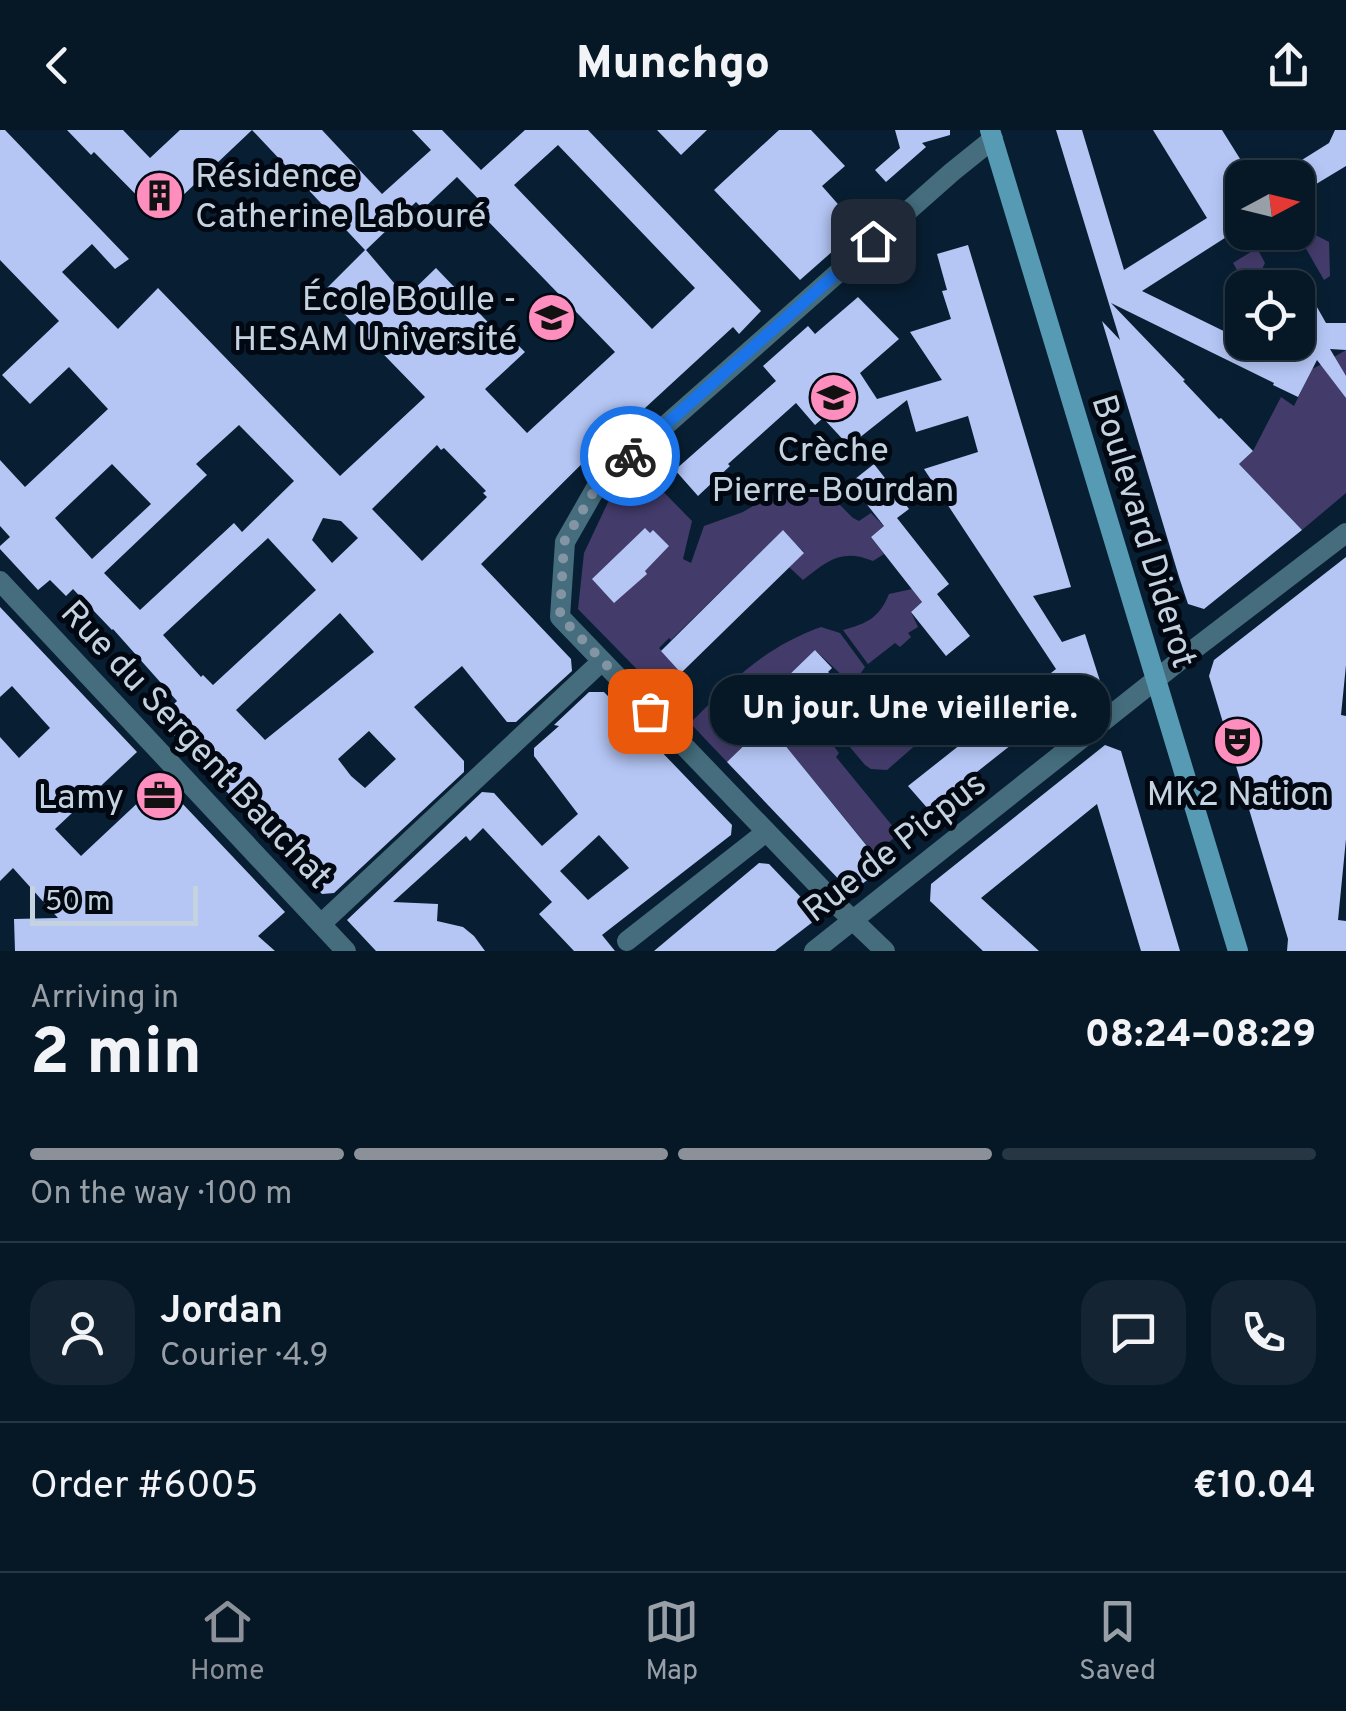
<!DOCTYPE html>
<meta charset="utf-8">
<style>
body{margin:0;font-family:Overpass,sans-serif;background:#142432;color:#f1f3f6;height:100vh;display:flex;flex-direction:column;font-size:38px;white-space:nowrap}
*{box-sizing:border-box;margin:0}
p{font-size:32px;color:#989fa7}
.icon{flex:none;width:55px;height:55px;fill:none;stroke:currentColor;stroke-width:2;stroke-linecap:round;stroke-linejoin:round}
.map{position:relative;height:821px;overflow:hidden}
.details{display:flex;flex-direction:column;background:#061726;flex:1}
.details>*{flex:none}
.needle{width:65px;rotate:83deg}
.controls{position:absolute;left:1225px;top:30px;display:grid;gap:20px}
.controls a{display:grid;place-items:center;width:90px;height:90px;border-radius:20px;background:#061726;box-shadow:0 5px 15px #0003,0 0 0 2px #273643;font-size:50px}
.scale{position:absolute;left:30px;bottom:25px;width:168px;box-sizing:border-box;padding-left:10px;border:5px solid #c5d3e1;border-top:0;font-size:28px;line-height:35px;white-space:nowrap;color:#c5d3e1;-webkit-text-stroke:8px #020811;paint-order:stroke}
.pin{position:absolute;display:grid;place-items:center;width:85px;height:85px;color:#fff;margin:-42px;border-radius:20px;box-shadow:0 5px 15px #0006}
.courier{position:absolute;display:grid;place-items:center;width:100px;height:100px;margin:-50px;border:8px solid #1a73e8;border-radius:50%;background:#fff;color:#222;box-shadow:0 2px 12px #0007}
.bubble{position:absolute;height:70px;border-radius:30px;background:#061726;box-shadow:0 5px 15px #0003,0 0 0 2px #273643;font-size:32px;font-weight:800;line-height:70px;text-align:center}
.summary em{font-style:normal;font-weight:800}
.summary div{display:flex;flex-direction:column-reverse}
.summary{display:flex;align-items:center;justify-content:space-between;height:170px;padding:0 30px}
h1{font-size:65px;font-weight:800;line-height:75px}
.bar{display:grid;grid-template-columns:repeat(4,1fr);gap:15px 10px;align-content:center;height:120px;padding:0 30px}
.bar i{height:12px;border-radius:8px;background:#273643}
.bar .current{background:#8c9099}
.bar p{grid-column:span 4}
.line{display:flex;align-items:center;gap:25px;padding:0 30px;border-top:2px solid #273643}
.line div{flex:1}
.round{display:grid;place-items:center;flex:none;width:105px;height:105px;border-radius:30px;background:#142432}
header{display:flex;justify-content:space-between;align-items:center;height:130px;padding:0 30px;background:#061726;font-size:45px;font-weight:800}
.dock{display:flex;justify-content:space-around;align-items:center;height:140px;border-top:2px solid #273643;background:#061726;font-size:28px;color:#989fa7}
.dock a{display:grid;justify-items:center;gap:5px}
.dock .current{color:#8c9099}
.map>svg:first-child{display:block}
.green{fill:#433b6a}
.building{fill:#b5c6f5;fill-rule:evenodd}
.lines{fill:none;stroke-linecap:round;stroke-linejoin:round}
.minor{stroke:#456d7d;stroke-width:20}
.secondary{stroke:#579ab4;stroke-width:20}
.done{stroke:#8394a4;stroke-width:10;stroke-dasharray:0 18}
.route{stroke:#1a73e8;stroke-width:12}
.labels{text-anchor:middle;stroke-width:10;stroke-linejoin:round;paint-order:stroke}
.poi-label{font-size:35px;fill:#c5d3e1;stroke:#020811;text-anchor:end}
.street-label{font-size:35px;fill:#c5d3e1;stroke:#020811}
</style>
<header><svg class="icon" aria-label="back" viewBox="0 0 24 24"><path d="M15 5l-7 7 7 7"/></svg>Munchgo<svg class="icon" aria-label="share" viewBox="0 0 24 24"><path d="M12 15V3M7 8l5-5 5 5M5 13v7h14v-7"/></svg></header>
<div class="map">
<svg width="1346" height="821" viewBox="0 0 1346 821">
<rect width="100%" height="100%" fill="#081f33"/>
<g class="green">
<polygon points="1298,96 1329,112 1330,146 1324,150 1297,103"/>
<polygon points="1257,118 1265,133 1260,143 1261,148 1247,157 1233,133"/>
<polygon points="1346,220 1346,363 1302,400 1239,334 1253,321 1281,267 1294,276 1312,239 1322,234 1331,248 1342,240 1334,227"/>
<path d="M642 340 692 391 683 429 691 433 704 396 743 382 790 354C807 358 816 362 828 375L836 371 853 388 859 391 871 383 884 396 871 407 884 424 873 431C842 418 827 431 803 450L789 437 804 422 782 401 671 510 669 508 659 518 690 550 669 572 578 479 584 423 610 368Z"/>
<path d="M912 459 922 472 911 482 918 497 908 503 911 507 900 517 895 513 868 534 843 500C868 493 879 488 889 464Z"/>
<path d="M821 497 840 503 865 537 854 553 869 547 896 578 921 560 950 580 949 586 887 640 871 639 865 635 812 572 841 549 848 551 815 520 771 589 727 632 690 593C734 550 761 519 821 497Z"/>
<polygon points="805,579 839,623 836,627 899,704 874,724 775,603"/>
</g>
<g class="building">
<path d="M0 0H5L129 129 115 139 92 114 62 142 118 199 158 158 340 346 425 267 323 162 365 120 252 0H322L382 64 431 20 412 0H442L481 40 525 0H588L761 181 739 204 733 197 632 290 629 287 481 434 571 529 572 541 516 592H507L462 536 414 577 464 631V642L334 763 322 764 159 589 177 571 113 499 112 500 73 459 66 466 50 450 38 460 0 419V416L10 407 0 396V330L25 357 108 279 69 237 30 274 2 245 59 191 0 130ZM558 15 695 158 652 199 514 55ZM457 47 489 80 483 86 615 222 527 303 485 259 525 222 510 207 506 211 436 138 406 167 366 120 416 72 423 79ZM239 295 294 351 242 402 234 393 140 480 104 443 207 345 196 334ZM437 315 441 320 444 318 486 361 483 363 487 367 422 431 372 379ZM112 334 151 374 92 429 55 388ZM323 388 341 391 358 408 332 433 312 410ZM268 408 316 460 213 555 203 545 201 547 163 505ZM340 483 374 522 265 610 236 580ZM369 601 396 629 365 658 351 646 338 629Z"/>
<polygon points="67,0 123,0 150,28 180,0 252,0 159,88 94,22 91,25"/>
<polygon points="657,0 707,0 681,25"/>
<polygon points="779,0 811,0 845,36 822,56 859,98 800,150 714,60"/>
<polygon points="895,0 950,0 950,5 922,13 926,17 886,52 875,40 900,18"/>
<polygon points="1056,0 1082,0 1124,140 1207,88 1153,0 1222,0 1252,48 1242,48 1242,97 1142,161 1242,210 1242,212 1248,212 1285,230 1294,212 1298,212 1298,180 1313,170 1326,193 1346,193 1346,220 1330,219 1346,246 1346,268 1317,230 1298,267 1273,255 1274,253 1111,173 1185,250 1183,251 1219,289 1221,288 1253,321 1239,334 1302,400 1204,479 1188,474 1179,447 1102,191 1120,210"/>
<polygon points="1335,0 1346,0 1346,36 1298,65 1298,48 1273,48 1329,13"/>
<polygon points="968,115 1071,457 1033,466 1062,512 1085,504 1100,551 1095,567 1082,578 1074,565 929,680 908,656 1056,539 924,339 978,322 968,286 916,302 907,270 849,316 823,288 815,295 796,273 728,334 730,336 698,366 675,340 776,251 763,236 808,196 815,204 858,167 899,209 860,243 877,269 942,250 910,202 951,189 942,161 947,160 937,124"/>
<polygon points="874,334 909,379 897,388 949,454 937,464 970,506 946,526 911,482 922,472 871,407 884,396 850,353"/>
<polygon points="645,398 650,403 653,400 669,416 645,441 647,444 614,473 592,449"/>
<polygon points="783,400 804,423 681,543 661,521"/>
<polygon points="1346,427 1346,535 1341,585 1346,586 1346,709 1338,790 1346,791 1346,821 1287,821 1288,809 1209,546 1214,530"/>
<polygon points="0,477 137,622 55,699 81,726 161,651 285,782 258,806 275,821 15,821 14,789 58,788 13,738 0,751 0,607 19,628 50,598 12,556 0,567"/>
<polygon points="815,520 832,538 828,542 833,546 779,598 757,576"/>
<path d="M589 562H604L732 695 731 705 602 805 615 821H574L539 784 552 772 483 698 470 711 466 706 393 772 438 774 437 791 463 797 474 806 485 821H376L347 790 482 662 494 663 542 716 578 684 534 626V618L559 596 554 595ZM599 705 629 738 588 770 560 741Z"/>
<polygon points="767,593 884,737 857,758 852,760 847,758 727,632"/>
<polygon points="1105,615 1121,621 1180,821 1141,821 1097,674 981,768 1039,821 983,821 930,771 931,754"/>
<polygon points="759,733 769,734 814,781 814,791 775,821 654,821"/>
</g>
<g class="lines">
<g class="minor">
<polyline points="0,451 346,821"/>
<polyline points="321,794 602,531"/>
<polyline points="627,811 766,702"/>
<polyline points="814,821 1193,520 1346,403"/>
<polyline points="885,821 837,775 560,487 565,412 597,356 952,42 993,9"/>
</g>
<polyline class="secondary" points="990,0 1238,821"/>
</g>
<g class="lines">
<polyline class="done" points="630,326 597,356 564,412 560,486 650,581"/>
<polyline class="route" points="630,326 873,111"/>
</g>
<defs>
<symbol id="building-disc" viewBox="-11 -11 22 22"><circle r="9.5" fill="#fe8ebd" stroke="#020811"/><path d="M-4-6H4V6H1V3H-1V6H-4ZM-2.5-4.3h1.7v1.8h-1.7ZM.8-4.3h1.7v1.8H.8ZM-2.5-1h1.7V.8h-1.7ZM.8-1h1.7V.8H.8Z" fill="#111"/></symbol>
<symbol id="university-disc" viewBox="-11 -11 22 22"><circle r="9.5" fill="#fe8ebd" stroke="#020811"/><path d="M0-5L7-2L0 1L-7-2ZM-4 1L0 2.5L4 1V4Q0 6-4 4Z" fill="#111"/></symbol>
<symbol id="school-disc" viewBox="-11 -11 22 22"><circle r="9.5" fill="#fe8ebd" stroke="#020811"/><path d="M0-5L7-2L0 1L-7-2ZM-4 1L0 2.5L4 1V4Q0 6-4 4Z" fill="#111"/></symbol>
<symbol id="theatre-disc" viewBox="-11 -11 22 22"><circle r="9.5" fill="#fe8ebd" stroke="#020811"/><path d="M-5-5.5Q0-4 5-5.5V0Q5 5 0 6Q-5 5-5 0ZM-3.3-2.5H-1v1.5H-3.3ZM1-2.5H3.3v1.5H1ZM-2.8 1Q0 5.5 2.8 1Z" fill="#111"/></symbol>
<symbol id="office-disc" viewBox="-11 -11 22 22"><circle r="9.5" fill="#fe8ebd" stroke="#020811"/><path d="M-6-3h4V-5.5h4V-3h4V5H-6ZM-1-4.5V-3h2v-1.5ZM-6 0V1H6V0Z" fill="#111"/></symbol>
</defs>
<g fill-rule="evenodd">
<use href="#building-disc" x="132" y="38" width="55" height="55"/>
<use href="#university-disc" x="524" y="160" width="55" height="55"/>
<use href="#school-disc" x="806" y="240" width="55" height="55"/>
<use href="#theatre-disc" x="1210" y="584" width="55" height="55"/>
<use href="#office-disc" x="132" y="638" width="55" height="55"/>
</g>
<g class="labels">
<g class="poi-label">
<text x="195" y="57" text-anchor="start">Résidence<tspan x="195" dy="40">Catherine Labouré</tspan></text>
<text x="517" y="180">École Boulle -<tspan x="517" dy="40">HESAM Université</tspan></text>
<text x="833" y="331" text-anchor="middle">Crèche<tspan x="833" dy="40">Pierre-Bourdan</tspan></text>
<text x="1238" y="675" text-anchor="middle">MK2 Nation</text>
<text x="124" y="678">Lamy</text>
</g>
<g class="street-label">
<text transform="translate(1145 401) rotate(73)" y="12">Boulevard Diderot</text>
<text transform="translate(197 614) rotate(47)" y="12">Rue du Sergent Bauchat</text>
<text transform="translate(894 716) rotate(-38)" y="12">Rue de Picpus</text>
</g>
</g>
</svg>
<div class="controls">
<a><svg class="needle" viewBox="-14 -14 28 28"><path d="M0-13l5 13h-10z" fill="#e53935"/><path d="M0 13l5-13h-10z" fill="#989fa7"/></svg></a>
<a><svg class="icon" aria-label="locate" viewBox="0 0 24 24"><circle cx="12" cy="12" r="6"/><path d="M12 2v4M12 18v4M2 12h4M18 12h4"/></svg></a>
</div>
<div class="scale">50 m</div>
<div class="pin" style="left:650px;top:581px;background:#ea580c"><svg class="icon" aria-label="bag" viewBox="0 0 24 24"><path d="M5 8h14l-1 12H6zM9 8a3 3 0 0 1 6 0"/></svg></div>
<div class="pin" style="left:873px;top:111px;background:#1f2937"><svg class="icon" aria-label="home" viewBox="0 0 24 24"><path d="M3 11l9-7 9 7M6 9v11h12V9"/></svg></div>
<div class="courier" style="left:630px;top:326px"><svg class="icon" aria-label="bike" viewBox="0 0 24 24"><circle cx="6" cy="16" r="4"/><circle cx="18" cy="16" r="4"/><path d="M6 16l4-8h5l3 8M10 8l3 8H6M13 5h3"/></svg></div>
<div class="bubble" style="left:710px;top:545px;width:400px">Un jour. Une vieillerie.</div>
</div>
<section class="details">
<div class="summary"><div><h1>2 min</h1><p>Arriving in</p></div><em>08:24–08:29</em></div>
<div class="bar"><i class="current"></i><i class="current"></i><i class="current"></i><i></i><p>On the way · 100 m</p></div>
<div class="line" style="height:180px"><a class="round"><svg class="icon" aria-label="person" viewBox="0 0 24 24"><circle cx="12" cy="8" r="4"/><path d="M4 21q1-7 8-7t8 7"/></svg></a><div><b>Jordan</b><p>Courier · 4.9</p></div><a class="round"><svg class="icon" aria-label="chat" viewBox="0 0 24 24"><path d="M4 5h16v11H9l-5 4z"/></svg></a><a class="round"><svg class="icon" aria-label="phone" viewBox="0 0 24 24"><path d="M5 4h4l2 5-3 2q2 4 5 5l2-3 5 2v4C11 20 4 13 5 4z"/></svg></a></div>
<div class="line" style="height:130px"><div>Order #6005</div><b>€10.04</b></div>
</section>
<nav class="dock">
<a class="current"><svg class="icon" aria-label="home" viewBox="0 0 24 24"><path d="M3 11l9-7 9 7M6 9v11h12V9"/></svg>Home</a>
<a><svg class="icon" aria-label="map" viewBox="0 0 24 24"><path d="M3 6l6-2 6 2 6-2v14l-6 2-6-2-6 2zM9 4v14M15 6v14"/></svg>Map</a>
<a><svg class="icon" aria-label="saved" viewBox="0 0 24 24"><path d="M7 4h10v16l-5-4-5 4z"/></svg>Saved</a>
</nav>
